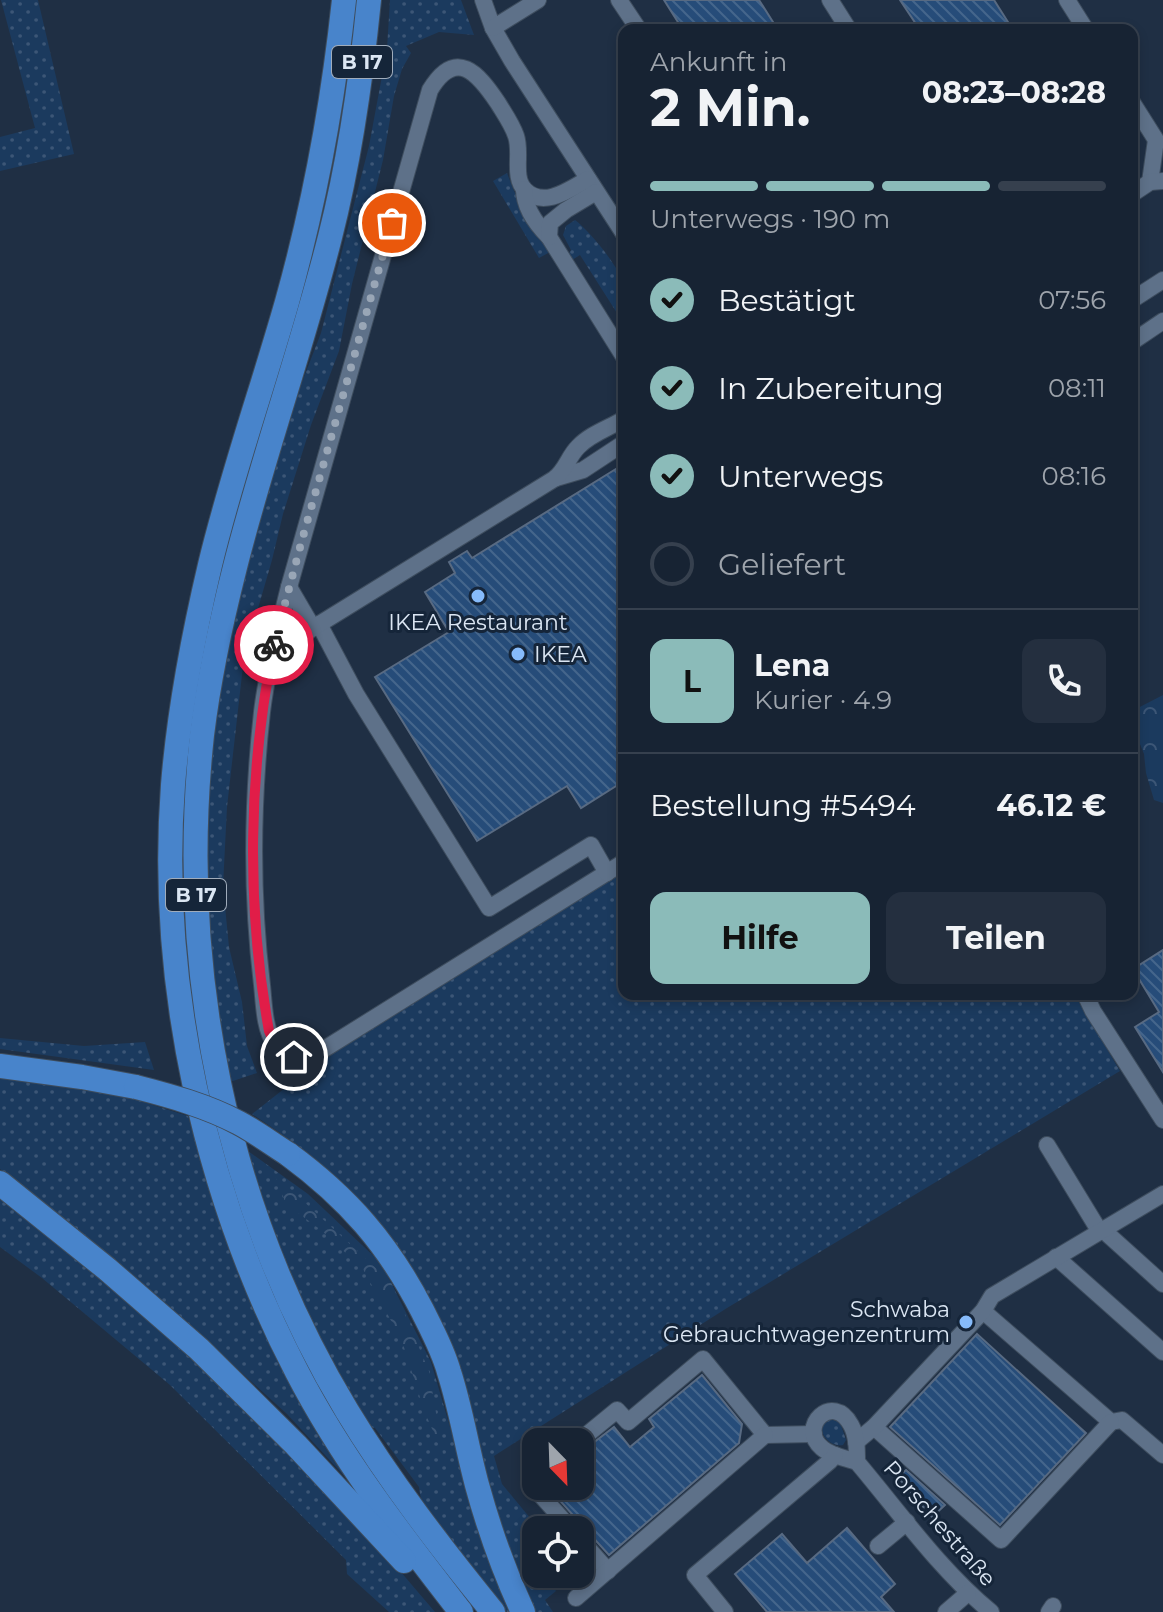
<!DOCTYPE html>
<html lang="de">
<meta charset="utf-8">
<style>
body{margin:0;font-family:Montserrat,sans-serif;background:#242f3f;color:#f1f3f6;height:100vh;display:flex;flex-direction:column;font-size:30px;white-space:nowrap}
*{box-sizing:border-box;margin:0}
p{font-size:26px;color:#9ea4ac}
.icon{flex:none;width:44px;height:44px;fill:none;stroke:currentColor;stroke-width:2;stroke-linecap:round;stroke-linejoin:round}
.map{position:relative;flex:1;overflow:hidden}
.side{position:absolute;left:618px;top:24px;width:520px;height:976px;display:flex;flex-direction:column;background:#172333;border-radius:16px;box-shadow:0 4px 12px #0003,0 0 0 2px #36404e}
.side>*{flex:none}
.needle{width:52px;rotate:157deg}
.tools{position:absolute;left:522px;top:1428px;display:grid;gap:16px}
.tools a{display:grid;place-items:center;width:72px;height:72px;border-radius:16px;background:#172333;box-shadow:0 4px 12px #0003,0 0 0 2px #36404e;font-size:40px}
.pin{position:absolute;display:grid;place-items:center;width:68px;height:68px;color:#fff;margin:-34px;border:4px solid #fff;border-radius:50%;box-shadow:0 2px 8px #0007}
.courier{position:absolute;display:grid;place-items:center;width:80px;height:80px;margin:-40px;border:6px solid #e11d48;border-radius:50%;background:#fff;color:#222;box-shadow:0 2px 10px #0007}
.overview em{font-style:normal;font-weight:700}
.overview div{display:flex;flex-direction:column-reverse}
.overview{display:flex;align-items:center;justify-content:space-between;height:136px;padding:0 32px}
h1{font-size:52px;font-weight:700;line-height:60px}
.bar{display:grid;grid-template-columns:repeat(4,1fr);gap:12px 8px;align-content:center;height:96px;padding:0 32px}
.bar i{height:10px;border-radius:6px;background:#36404e}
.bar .on{background:#8bbbb9}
.bar p{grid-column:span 4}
.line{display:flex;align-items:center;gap:20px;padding:0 32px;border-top:2px solid #36404e}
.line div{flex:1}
.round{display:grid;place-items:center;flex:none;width:84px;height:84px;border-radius:16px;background:#242f3f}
ol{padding:0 32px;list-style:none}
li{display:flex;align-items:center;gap:24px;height:88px}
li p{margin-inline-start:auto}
li .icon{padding:8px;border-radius:50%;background:#8bbbb9;color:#111;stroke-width:4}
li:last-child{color:#9ea4ac}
li i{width:44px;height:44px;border:4px solid #36404e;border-radius:50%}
.button{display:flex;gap:16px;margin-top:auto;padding:16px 32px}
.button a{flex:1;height:92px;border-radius:16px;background:#8bbbb9;color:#111;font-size:32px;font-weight:700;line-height:92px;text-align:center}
.button a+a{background:#242f3f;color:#f1f3f6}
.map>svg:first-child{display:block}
.grass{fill:url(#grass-dots)}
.forest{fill:url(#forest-crowns)}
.building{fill:url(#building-back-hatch);stroke:#586a82;stroke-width:2}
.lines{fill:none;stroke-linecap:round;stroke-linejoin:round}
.minor-casing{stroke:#3e4d5e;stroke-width:18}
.highway-casing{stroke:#3e4d5e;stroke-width:26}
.minor{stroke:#5e7189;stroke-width:16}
.highway{stroke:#4884cb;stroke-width:24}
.highway-bridge-casing{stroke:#3e4d5e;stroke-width:26;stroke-linecap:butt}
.highway-bridge{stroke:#4884cb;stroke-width:24}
.done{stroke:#99a6b6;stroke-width:8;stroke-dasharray:0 14.4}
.route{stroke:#e11d48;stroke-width:10}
.poi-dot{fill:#86bbfb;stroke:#152539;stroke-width:3}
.labels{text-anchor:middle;stroke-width:6;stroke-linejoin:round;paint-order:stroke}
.shield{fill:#152539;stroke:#a0acbb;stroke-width:2}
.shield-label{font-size:20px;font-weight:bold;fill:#dbe6f3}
.poi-label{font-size:22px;fill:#dbe6f3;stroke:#152539}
.street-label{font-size:22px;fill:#dbe6f3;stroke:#152539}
</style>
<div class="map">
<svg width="1163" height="1612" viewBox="0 0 1163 1612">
<defs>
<pattern id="grass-dots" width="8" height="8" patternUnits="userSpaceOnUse" patternTransform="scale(2)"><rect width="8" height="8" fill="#1b3a5e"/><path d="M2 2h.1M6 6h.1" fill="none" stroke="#3c5676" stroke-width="1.8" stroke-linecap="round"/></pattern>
<pattern id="forest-crowns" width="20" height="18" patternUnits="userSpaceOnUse" patternTransform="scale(2)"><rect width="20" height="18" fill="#1b3a5e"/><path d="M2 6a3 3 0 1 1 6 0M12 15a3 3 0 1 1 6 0" fill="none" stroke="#3c5676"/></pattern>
<pattern id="building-back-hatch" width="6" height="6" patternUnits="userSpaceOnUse" patternTransform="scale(2)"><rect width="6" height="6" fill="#264c79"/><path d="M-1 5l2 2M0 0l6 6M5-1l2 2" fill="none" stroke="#45668c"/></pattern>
</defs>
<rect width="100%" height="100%" fill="#1f2f44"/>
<g class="grass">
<polygon points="1,0 38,0 74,154 0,171 0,137 35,128"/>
<polygon points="390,0 461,0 474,35 439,32 406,46 411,53 402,69 394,96 383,160 352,284 339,351 311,425 283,514 272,560 244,657 227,807 223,886 229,947 242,1002 247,1046 257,1073 230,1082 206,930 204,842 214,725 235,602 292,408 321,333 369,146 387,49"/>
<polygon points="507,173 514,191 550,252 539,258 493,181"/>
<path d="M575 220C589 230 621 269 624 286 626 298 624 312 624 324L580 255 572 260 568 255 571 250 563 235 566 226Z"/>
<polygon points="624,868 624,994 1074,994 1120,1071 727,1308 494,1456 502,1484 540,1530 536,1530 536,1546 528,1555 536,1565 536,1574 543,1574 556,1591 545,1600 553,1612 536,1612 515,1566 499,1521 470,1413 331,1174 283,1135 252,1114 318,1062 516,934"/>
<polygon points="0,1038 84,1046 145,1042 154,1070 0,1049"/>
<path d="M0 1076 139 1097 140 1101 188 1116C206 1176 222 1237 247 1295 276 1361 313 1421 350 1482L287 1414 208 1342 118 1265 26 1188 0 1169Z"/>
<polygon points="241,1146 308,1194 381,1263 431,1362 484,1544 510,1612 507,1612 422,1506 419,1487 375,1428 365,1426 311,1330"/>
<polygon points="0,1196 58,1242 181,1346 359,1523 435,1612 389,1612 347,1574 346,1560 170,1385 42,1278 0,1247"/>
<path d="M830 1419 840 1422 846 1440 843 1445C832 1447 820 1437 822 1425Z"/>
</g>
<g class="forest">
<polygon points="1163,695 1163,803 1154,800 1146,773 1144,754 1132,724 1134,710"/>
<polygon points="275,1175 391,1282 429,1371 443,1455 424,1410 402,1341 363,1269 321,1230 286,1204"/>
</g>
<g class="building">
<polygon points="664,0 759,0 778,30 683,30"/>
<polygon points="900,0 994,0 1013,30 920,30"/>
<polygon points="624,464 624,781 581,808 567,786 477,841 375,677 449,632 425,592 455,573 449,562 467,551 472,558"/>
<polygon points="1163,950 1163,1072 1135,1027 1159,1012 1133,969"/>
<polygon points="977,1334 1086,1433 1000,1525 890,1427"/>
<polygon points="702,1375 742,1424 739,1443 609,1555 588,1532 583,1528 580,1523 547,1486 580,1486 580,1453 614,1427 630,1447 654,1427 649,1419"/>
<polygon points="906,1470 945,1505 932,1517 898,1477"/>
<polygon points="847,1528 895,1584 881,1597 894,1612 767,1612 735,1574 782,1534 807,1563"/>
</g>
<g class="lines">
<defs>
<g id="minor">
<polyline points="483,0 493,28 512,61 624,234"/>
<polyline points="619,0 639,30"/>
<polyline points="830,0 849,30"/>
<polyline points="1067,0 1086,30"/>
<polyline points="493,28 538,0"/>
<polyline points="1132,102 1156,140 1150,182"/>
<path d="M588 179C570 189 544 209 525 190 512 177 522 153 516 136 512 124 504 113 498 103 478 73 456 47 430 90L289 587C279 628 267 670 262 712 252 803 251 894 262 985 264 1003 264 1029 275 1044 286 1059 302 1059 318 1053L624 862"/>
<path d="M524 189C524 208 536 224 549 237L624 357"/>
<polyline points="1132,194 1150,182 1163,181"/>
<polyline points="549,237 550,223 566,210 596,192"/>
<polyline points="1132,300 1163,280"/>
<polyline points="1132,342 1163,321"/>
<polyline points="556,478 583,470 624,443"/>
<polyline points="289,587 313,628"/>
<polyline points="319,624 356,694 489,908 591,845 607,873"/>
<path d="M272 657 313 628 554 479C566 470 568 457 578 447 590 434 609 428 624 419"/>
<polyline points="1085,994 1093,1011 1163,1120"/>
<polyline points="1047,1145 1100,1232"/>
<polyline points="1103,1230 1163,1284"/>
<polyline points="1056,1257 1163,1352"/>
<polyline points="983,1311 1111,1422 1122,1420 1163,1455"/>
<polyline points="874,1427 1001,1540 1111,1422"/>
<polyline points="578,1442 617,1410 628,1422 703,1359 765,1435 814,1434"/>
<polyline points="856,1442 874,1427 983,1311 992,1296 1163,1194"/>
<path d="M857 1462C857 1449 857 1436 851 1425 833 1391 797 1427 822 1448 831 1456 846 1458 857 1462 900 1513 940 1570 991 1612"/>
<polyline points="536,1477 530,1483 572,1530"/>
<polyline points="580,1539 608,1571"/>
<polyline points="878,1546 907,1522"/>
<polyline points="576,1598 765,1435"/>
<polyline points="725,1612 695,1575 830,1461 835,1455"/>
<polyline points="946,1612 968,1593"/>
<polyline points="1049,1612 1053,1606"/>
</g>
<g id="highway">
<path d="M344 0C333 103 315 202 287 302 262 390 231 477 210 565 193 637 179 711 173 785 158 984 205 1195 297 1372 342 1459 402 1536 461 1612"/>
<path d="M369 0C361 80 350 159 330 237 302 348 263 456 235 567 221 622 209 678 202 735 177 968 225 1209 347 1411 390 1482 441 1548 493 1612"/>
<polyline points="0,1066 82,1077 136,1087"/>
<path d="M288 1154C348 1198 388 1244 422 1310 432 1330 443 1350 449 1372 461 1409 467 1448 477 1485 489 1529 504 1571 523 1612"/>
<polyline points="0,1183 107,1269 199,1349 296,1445 404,1561"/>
</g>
</defs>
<use href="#minor" class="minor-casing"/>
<use href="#highway" class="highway-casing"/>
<use href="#minor" class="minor"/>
<use href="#highway" class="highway"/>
<defs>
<path id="highway-bridge" d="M136 1087C171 1096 207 1106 239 1123 256 1132 272 1144 288 1154"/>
</defs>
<use href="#highway-bridge" class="highway-bridge-casing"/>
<use href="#highway-bridge" class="highway-bridge"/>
</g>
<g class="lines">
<polyline class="done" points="274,645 302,540 392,223"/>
<path class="route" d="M274 645C248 771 246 905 269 1031 274 1044 281 1051 294 1057"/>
</g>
<g class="poi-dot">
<circle cx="478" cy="596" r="8"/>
<circle cx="518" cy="654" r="8"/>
<circle cx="966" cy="1322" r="8"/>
</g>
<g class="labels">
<g class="shield">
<rect x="332" y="46" width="60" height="32" rx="6"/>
<rect x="166" y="879" width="60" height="32" rx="6"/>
</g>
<g class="shield-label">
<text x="362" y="69">B 17</text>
<text x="196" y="902">B 17</text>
</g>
<g class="poi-label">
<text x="478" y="630">IKEA Restaurant</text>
<text x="534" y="662" text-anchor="start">IKEA</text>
<text x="950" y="1317" text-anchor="end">Schwaba<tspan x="950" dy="25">Gebrauchtwagenzentrum</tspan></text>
</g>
<g class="street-label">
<text transform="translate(940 1523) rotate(49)" y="8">Porschestraße</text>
</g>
</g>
</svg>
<div class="tools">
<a><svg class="needle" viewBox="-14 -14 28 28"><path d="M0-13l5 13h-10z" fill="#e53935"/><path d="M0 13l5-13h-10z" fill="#9ea4ac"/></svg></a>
<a><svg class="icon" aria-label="locate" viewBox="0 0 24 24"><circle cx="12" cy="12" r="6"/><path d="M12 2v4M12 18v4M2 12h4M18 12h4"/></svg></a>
</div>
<div class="pin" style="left:392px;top:223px;background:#ea580c"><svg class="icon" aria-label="bag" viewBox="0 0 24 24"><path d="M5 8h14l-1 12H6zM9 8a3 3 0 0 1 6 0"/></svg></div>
<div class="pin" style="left:294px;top:1057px;background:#1f2937"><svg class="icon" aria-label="home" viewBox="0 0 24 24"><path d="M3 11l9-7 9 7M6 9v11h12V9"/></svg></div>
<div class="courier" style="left:274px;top:645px"><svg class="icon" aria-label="bike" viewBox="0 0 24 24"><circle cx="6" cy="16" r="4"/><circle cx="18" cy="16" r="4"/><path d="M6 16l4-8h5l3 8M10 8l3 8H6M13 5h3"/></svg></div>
<section class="side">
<div class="overview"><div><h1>2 Min.</h1><p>Ankunft in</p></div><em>08:23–08:28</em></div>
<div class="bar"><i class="on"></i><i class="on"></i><i class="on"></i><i></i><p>Unterwegs · 190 m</p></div>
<ol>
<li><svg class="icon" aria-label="check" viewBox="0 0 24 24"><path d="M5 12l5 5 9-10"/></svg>Bestätigt<p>07:56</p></li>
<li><svg class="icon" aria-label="check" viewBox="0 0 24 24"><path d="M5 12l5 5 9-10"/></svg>In Zubereitung<p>08:11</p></li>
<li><svg class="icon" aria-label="check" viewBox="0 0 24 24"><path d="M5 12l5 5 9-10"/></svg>Unterwegs<p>08:16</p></li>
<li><i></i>Geliefert</li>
</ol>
<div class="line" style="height:144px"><b class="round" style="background:#8bbbb9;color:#111">L</b><div><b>Lena</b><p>Kurier · 4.9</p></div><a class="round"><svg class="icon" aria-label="phone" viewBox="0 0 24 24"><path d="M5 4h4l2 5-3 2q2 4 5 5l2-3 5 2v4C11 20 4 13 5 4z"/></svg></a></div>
<div class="line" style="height:104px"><div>Bestellung #5494</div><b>46.12 €</b></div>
<div class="button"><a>Hilfe</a><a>Teilen</a></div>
</section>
</div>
